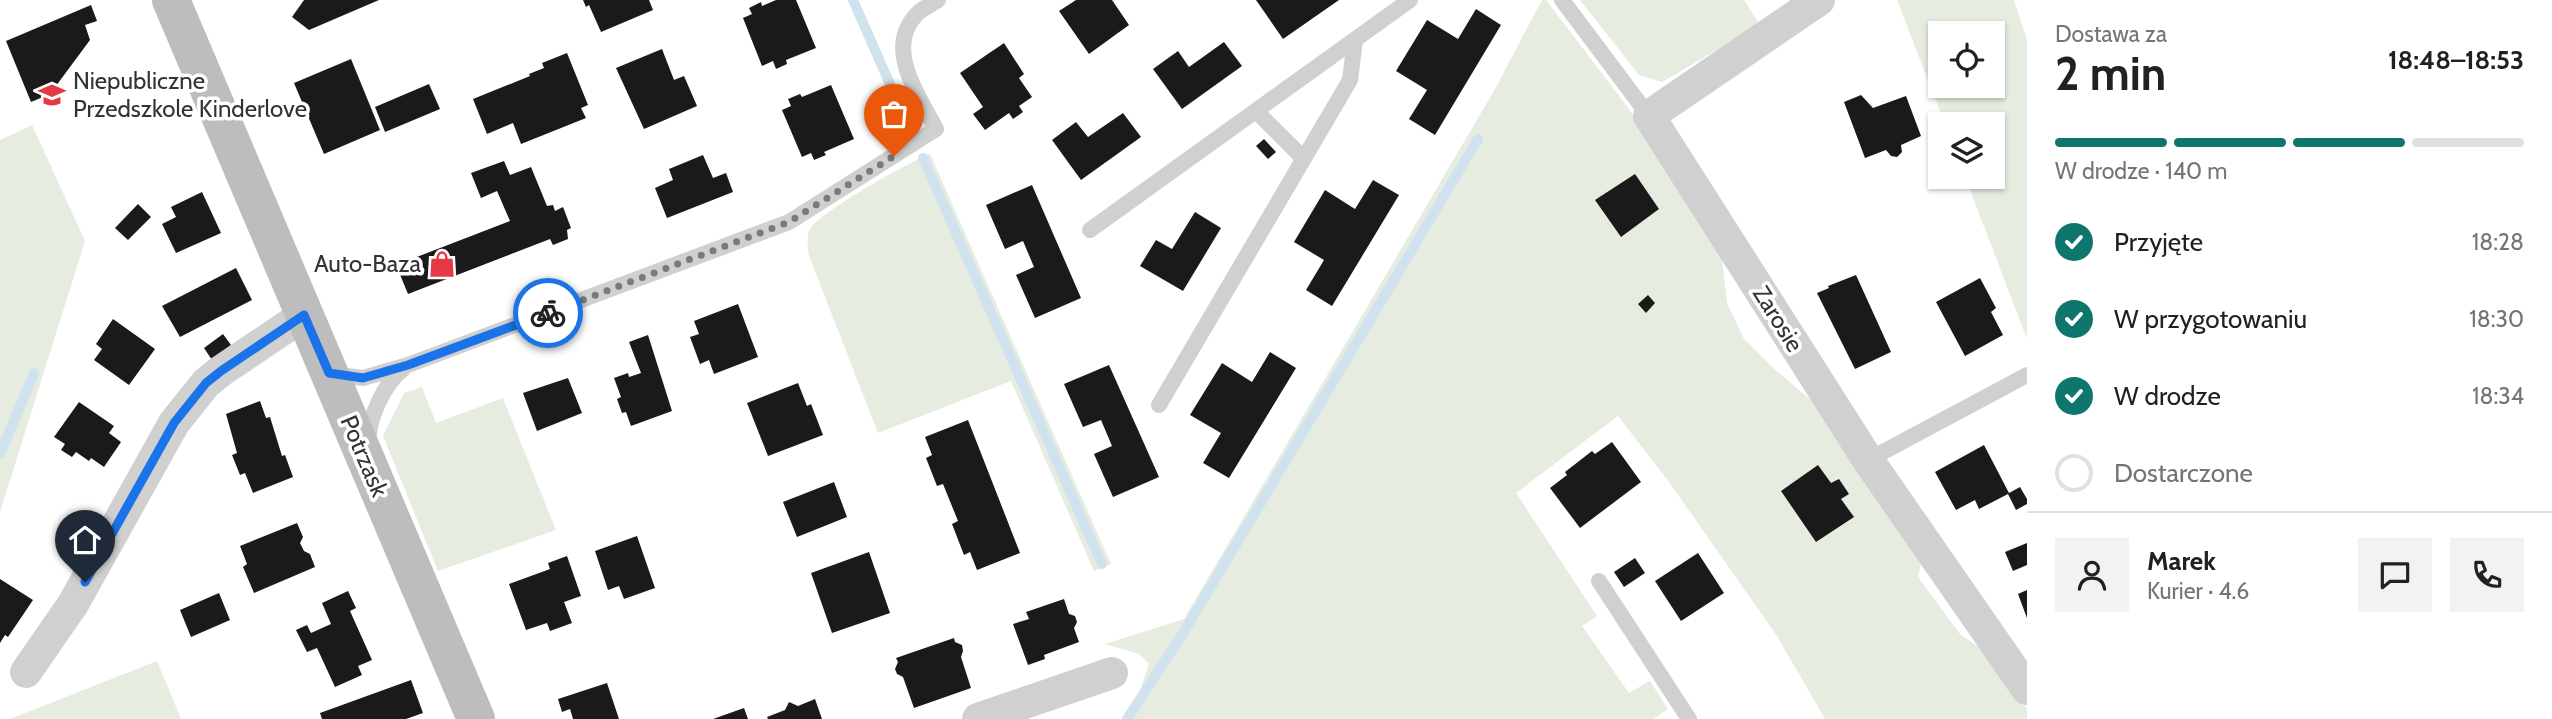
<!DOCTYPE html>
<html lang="pl">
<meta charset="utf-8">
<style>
body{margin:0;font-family:Cabin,sans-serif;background:#f2f2f2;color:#202124;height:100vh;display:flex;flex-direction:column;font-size:26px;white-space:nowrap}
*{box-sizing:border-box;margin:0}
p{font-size:23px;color:#757577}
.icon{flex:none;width:38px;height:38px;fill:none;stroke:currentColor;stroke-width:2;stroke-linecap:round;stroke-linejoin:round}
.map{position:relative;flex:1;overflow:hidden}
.panel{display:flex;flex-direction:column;background:#fff;width:525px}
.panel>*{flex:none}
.fabs{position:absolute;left:1928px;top:21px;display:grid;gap:14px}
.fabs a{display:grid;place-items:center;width:77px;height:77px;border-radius:0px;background:#fff;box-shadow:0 2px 5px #0004;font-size:35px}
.pin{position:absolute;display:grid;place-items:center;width:60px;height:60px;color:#fff;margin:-72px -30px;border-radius:50% 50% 50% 0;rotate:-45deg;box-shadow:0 0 7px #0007}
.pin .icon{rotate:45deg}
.courier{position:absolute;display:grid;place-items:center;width:70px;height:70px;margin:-35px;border:5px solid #1a73e8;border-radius:50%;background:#fff;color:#222;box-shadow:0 2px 9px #0007}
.summary em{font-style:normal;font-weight:800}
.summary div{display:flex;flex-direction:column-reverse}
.summary{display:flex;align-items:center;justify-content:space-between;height:119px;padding:0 28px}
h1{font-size:46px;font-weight:800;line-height:52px}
.bar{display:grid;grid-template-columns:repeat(4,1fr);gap:10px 7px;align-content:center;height:84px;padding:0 28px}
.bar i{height:9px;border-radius:5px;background:#e0e0e0}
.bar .on{background:#0f766e}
.bar p{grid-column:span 4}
.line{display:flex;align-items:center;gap:18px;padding:0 28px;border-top:2px solid #e0e0e0}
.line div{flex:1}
.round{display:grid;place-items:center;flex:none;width:74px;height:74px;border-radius:0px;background:#f2f2f2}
ol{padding:0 28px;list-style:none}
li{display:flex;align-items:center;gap:21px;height:77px}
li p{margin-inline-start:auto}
li .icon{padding:7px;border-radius:50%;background:#0f766e;color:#fff;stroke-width:4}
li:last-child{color:#757577}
li i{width:38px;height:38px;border:4px solid #e0e0e0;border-radius:50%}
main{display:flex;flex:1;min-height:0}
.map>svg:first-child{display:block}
.green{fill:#e6ecdf;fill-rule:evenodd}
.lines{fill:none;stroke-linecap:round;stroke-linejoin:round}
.stream{stroke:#cfe2ee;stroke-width:10}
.building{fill:#1a1a1a}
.lane{stroke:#d0d0d0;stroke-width:16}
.street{stroke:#d0d0d0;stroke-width:32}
.secondary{stroke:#bdbdbd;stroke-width:38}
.done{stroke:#7a7a7a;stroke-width:7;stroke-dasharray:0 12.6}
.route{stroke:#1a73e8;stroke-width:9}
.labels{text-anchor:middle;stroke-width:7;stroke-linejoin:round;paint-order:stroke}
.poi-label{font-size:24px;fill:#333;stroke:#fff;text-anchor:start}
.street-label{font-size:24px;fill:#333;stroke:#fff}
</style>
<main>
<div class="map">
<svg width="2027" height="719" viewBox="0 0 2027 719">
<rect width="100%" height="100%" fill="#fff"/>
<g class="green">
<polygon points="1542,0 1546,0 1632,113 1721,250 1727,303 1744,339 1772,367 1813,402 1921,564 1918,577 1960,634 1985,652 2027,709 2027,719 1825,719 1777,636 1669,482 1618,416 1516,493 1597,616 1582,626 1629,693 1650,681 1668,709 1653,719 1122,719 1140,690 1149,664 1139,654 1105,644 1184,619 1495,89"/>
<polygon points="1580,0 1744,0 1760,25 1662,82 1639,75"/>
<path d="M1897 0H2014L2027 40V339L1965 177H1993V124H1945ZM1941 33H1993V86H1941Z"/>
<polygon points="32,125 85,241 0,512 0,140"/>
<path d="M930 154 1111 564 1094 571 1011 381 878 433 809 256C808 248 806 237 810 229 823 210 907 163 930 154Z"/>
<polygon points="422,387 436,423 503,398 556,530 438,571 383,436 404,393"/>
<polygon points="157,661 181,719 10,719"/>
</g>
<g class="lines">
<g class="stream">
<polyline points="853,0 907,123"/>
<polyline points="923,158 1102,564"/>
<polyline points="0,454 34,373"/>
<polyline points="1127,719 1182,635 1478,139"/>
</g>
</g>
<g class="building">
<polygon points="304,0 379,0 309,30 292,17"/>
<polygon points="583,0 649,0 653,10 601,32 589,5 586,7"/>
<polygon points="776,0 796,0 816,48 786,60 787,64 776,69 773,61 762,66 743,18 752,14 749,8 761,2 762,6"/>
<polygon points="1076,0 1112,0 1129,25 1089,54 1059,11"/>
<polygon points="1256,0 1339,0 1283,39"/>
<polygon points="91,5 97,21 85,25 90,40 50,94 31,102 6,41"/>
<polygon points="1476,9 1501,25 1435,135 1409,119 1427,90 1396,71 1427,20 1458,39"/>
<polygon points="1224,42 1242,66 1182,109 1153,69 1178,51 1189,67"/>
<polygon points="1004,43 1024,74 1019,78 1032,97 1019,106 1023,112 1013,119 1009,113 985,130 973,114 983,107 960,73"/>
<polygon points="662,49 674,80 684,76 697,106 644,129 616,68"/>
<polygon points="567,53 588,105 581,108 586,118 521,144 513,123 487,134 473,99 530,76 529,74 544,68 542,63"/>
<polygon points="351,59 380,130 324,154 294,83"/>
<polygon points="429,84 440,109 385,132 375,107"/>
<polygon points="831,85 854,139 824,152 826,155 814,160 811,153 802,157 782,110 791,106 788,99 800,94 802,97"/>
<polygon points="1861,95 1873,108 1906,96 1921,136 1901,145 1902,152 1897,157 1891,156 1886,150 1865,158 1844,102"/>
<polygon points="1123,113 1141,137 1081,180 1052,140 1076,122 1088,137"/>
<polygon points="1264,139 1276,152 1268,159 1256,146"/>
<polygon points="703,155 713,178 726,173 733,192 667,218 655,188 673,180 669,169"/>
<polygon points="504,161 510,175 531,167 547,206 553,205 555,211 563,207 571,228 567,230 568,239 553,245 550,239 408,294 396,265 510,221 497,191 481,198 471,173"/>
<polygon points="1635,174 1659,209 1621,237 1595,200"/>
<polygon points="1373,180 1399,195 1332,306 1306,290 1324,260 1294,242 1325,190 1355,209"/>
<polygon points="1032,185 1081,298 1035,318 1016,275 1034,267 1023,241 1005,249 986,205"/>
<polygon points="202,192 221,233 176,253 162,224 176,217 171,207"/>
<polygon points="138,204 151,217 128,240 115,228"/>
<polygon points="1195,212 1221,228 1183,291 1140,266 1156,240 1172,249"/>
<polygon points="236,268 252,300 180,337 162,306"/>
<polygon points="1856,275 1891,352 1855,369 1817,293 1829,288 1828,286"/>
<polygon points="1980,278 1996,308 1991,312 2003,335 1965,356 1936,302"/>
<polygon points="1648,295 1655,303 1646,313 1638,304"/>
<polygon points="738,304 758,357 714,374 709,360 700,364 690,337 699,334 694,321"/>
<polygon points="113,319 155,349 129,385 94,360 102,349 96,344"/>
<polygon points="223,334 231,345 212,360 204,348"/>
<polygon points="648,335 672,411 631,426 626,412 622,413 617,399 621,397 614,378 628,373 629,377 641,373 629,342"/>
<polygon points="1270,352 1296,368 1229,478 1203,463 1221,433 1190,415 1222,363 1252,382"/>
<polygon points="1109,365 1159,477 1113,497 1094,454 1112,446 1101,420 1083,427 1064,384"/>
<polygon points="568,378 582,413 537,431 523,393"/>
<polygon points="798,383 807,406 811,404 823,435 768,456 747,403"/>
<polygon points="260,401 266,418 270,417 282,456 285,455 293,477 253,493 245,473 240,475 232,455 237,453 226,414"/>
<polygon points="79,402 114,426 109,433 121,442 104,467 91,458 89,461 76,452 72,457 61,450 65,444 54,437"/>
<polygon points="968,420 1020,553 977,570 970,552 964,555 952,524 958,521 943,484 937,486 926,458 932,455 925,437"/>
<polygon points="1612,442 1641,482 1580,528 1550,488 1567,475 1565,472 1592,451 1595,454"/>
<polygon points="1984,445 2009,493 2020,487 2027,499 2027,504 2016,510 2008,494 1979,509 1975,500 1956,510 1935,472"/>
<polygon points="1818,465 1831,483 1839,479 1849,494 1841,499 1854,517 1816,542 1781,491"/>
<polygon points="834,482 847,517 797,537 783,502"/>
<polygon points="297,523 303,537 300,543 304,551 310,554 315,567 254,593 243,567 247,564 240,546"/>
<polygon points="637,536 655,588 624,599 619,586 608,590 595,551"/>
<polygon points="2027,543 2027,565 2013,571 2005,552"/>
<polygon points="869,552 890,613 832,633 811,573"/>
<polygon points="1698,553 1724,593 1681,621 1655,581"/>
<polygon points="567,556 581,596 564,602 572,623 550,631 547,623 526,630 509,584 550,569 548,563"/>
<polygon points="1635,558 1645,573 1624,587 1614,572"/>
<polygon points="0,579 33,600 8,637 5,635 0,643"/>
<polygon points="2027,590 2027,618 2018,594"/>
<polygon points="348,591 356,608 350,611 372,660 358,666 362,675 335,687 317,648 307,652 296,630 307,625 311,633 331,624 322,603"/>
<polygon points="219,593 230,620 191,637 180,610"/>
<polygon points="1064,599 1069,614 1075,616 1077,622 1074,628 1079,642 1044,655 1045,659 1028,665 1013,624 1029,619 1026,612"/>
<polygon points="954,638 955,642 962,645 963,651 961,657 971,688 914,708 903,677 897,674 895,669 898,662 896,658"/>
<polygon points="411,680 423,713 406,719 322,719 320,713"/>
<polygon points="607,683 619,719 573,719 570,709 562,712 558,699"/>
<polygon points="815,699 822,719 768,719 767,717 785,710 789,702 798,706"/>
<polygon points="744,708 748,719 713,719"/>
</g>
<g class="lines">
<g class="lane">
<polyline points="1562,0 1649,116"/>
<polyline points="1256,111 1303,158"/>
<polyline points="1090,230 1410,0"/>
<path d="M331 374 363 378 408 365 789 222 936 129C919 95 882 47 919 12 924 8 932 4 938 0"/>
<polyline points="1159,405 1350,80 1355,40"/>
<path d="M368 445C368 419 383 385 403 369"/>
<polyline points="1868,460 2027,375"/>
<polyline points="1599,581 1689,719"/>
</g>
<g class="street">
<polyline points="1819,0 1649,116 1868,460 2027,689"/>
<polyline points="26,672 73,604 174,423 206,383 221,371 304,315"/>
<polyline points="978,719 1112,673"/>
</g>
<polyline class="secondary" points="171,0 476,719"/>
</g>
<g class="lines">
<polyline class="done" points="548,313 789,222 894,156"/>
<polyline class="route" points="85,582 174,423 206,383 221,371 304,315 329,373 363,378 408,365 548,313"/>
</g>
<defs>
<symbol id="school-bare" viewBox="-9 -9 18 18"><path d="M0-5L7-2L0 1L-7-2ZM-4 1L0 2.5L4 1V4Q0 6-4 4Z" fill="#e63946" stroke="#fff" stroke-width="2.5" paint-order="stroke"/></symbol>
<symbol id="shop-bare" viewBox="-9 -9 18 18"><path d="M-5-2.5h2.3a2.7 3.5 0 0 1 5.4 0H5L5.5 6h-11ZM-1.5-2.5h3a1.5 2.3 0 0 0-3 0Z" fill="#e63946" stroke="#fff" stroke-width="2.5" paint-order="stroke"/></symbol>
</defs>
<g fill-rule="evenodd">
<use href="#school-bare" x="33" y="76" width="38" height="38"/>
<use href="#shop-bare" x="423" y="245" width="38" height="38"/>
</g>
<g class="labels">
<g class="poi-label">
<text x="73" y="89">Niepubliczne<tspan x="73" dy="28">Przedszkole Kinderlove</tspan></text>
<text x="421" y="272" text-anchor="end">Auto-Baza</text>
</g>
<g class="street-label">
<text transform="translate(1778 319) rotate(58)" y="8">Zarosie</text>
<text transform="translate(364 456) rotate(67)" y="8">Potrzask</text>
</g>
</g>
</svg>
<div class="fabs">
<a><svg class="icon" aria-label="locate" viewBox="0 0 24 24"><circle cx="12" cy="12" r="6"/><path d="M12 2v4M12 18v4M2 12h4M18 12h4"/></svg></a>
<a><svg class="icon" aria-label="layers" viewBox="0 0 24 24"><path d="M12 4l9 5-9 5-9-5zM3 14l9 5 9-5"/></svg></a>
</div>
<div class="pin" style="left:894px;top:156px;background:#ea580c"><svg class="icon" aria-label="bag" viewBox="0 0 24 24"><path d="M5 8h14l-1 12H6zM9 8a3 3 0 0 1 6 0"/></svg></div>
<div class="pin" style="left:85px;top:582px;background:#1f2937"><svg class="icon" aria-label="home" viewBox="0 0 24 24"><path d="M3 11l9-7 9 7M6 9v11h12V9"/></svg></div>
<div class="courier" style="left:548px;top:313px"><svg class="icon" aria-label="bike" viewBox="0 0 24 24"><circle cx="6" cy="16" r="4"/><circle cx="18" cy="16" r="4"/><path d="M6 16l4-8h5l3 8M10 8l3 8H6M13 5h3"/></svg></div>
</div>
<section class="panel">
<div class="summary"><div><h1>2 min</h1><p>Dostawa za</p></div><em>18:48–18:53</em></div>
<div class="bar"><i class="on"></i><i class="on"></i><i class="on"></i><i></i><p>W drodze · 140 m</p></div>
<ol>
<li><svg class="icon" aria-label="check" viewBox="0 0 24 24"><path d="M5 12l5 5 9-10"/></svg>Przyjęte<p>18:28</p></li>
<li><svg class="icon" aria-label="check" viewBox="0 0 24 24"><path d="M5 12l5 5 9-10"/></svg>W przygotowaniu<p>18:30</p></li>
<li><svg class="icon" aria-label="check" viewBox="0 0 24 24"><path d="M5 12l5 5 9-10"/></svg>W drodze<p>18:34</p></li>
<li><i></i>Dostarczone</li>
</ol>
<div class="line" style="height:126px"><a class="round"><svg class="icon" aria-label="person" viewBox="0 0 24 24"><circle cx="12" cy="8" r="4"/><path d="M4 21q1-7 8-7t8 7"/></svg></a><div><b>Marek</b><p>Kurier · 4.6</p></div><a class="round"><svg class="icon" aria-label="chat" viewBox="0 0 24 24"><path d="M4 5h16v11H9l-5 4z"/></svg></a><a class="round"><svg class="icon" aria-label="phone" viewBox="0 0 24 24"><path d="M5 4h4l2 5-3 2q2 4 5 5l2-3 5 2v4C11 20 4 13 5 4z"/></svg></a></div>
</section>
</main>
